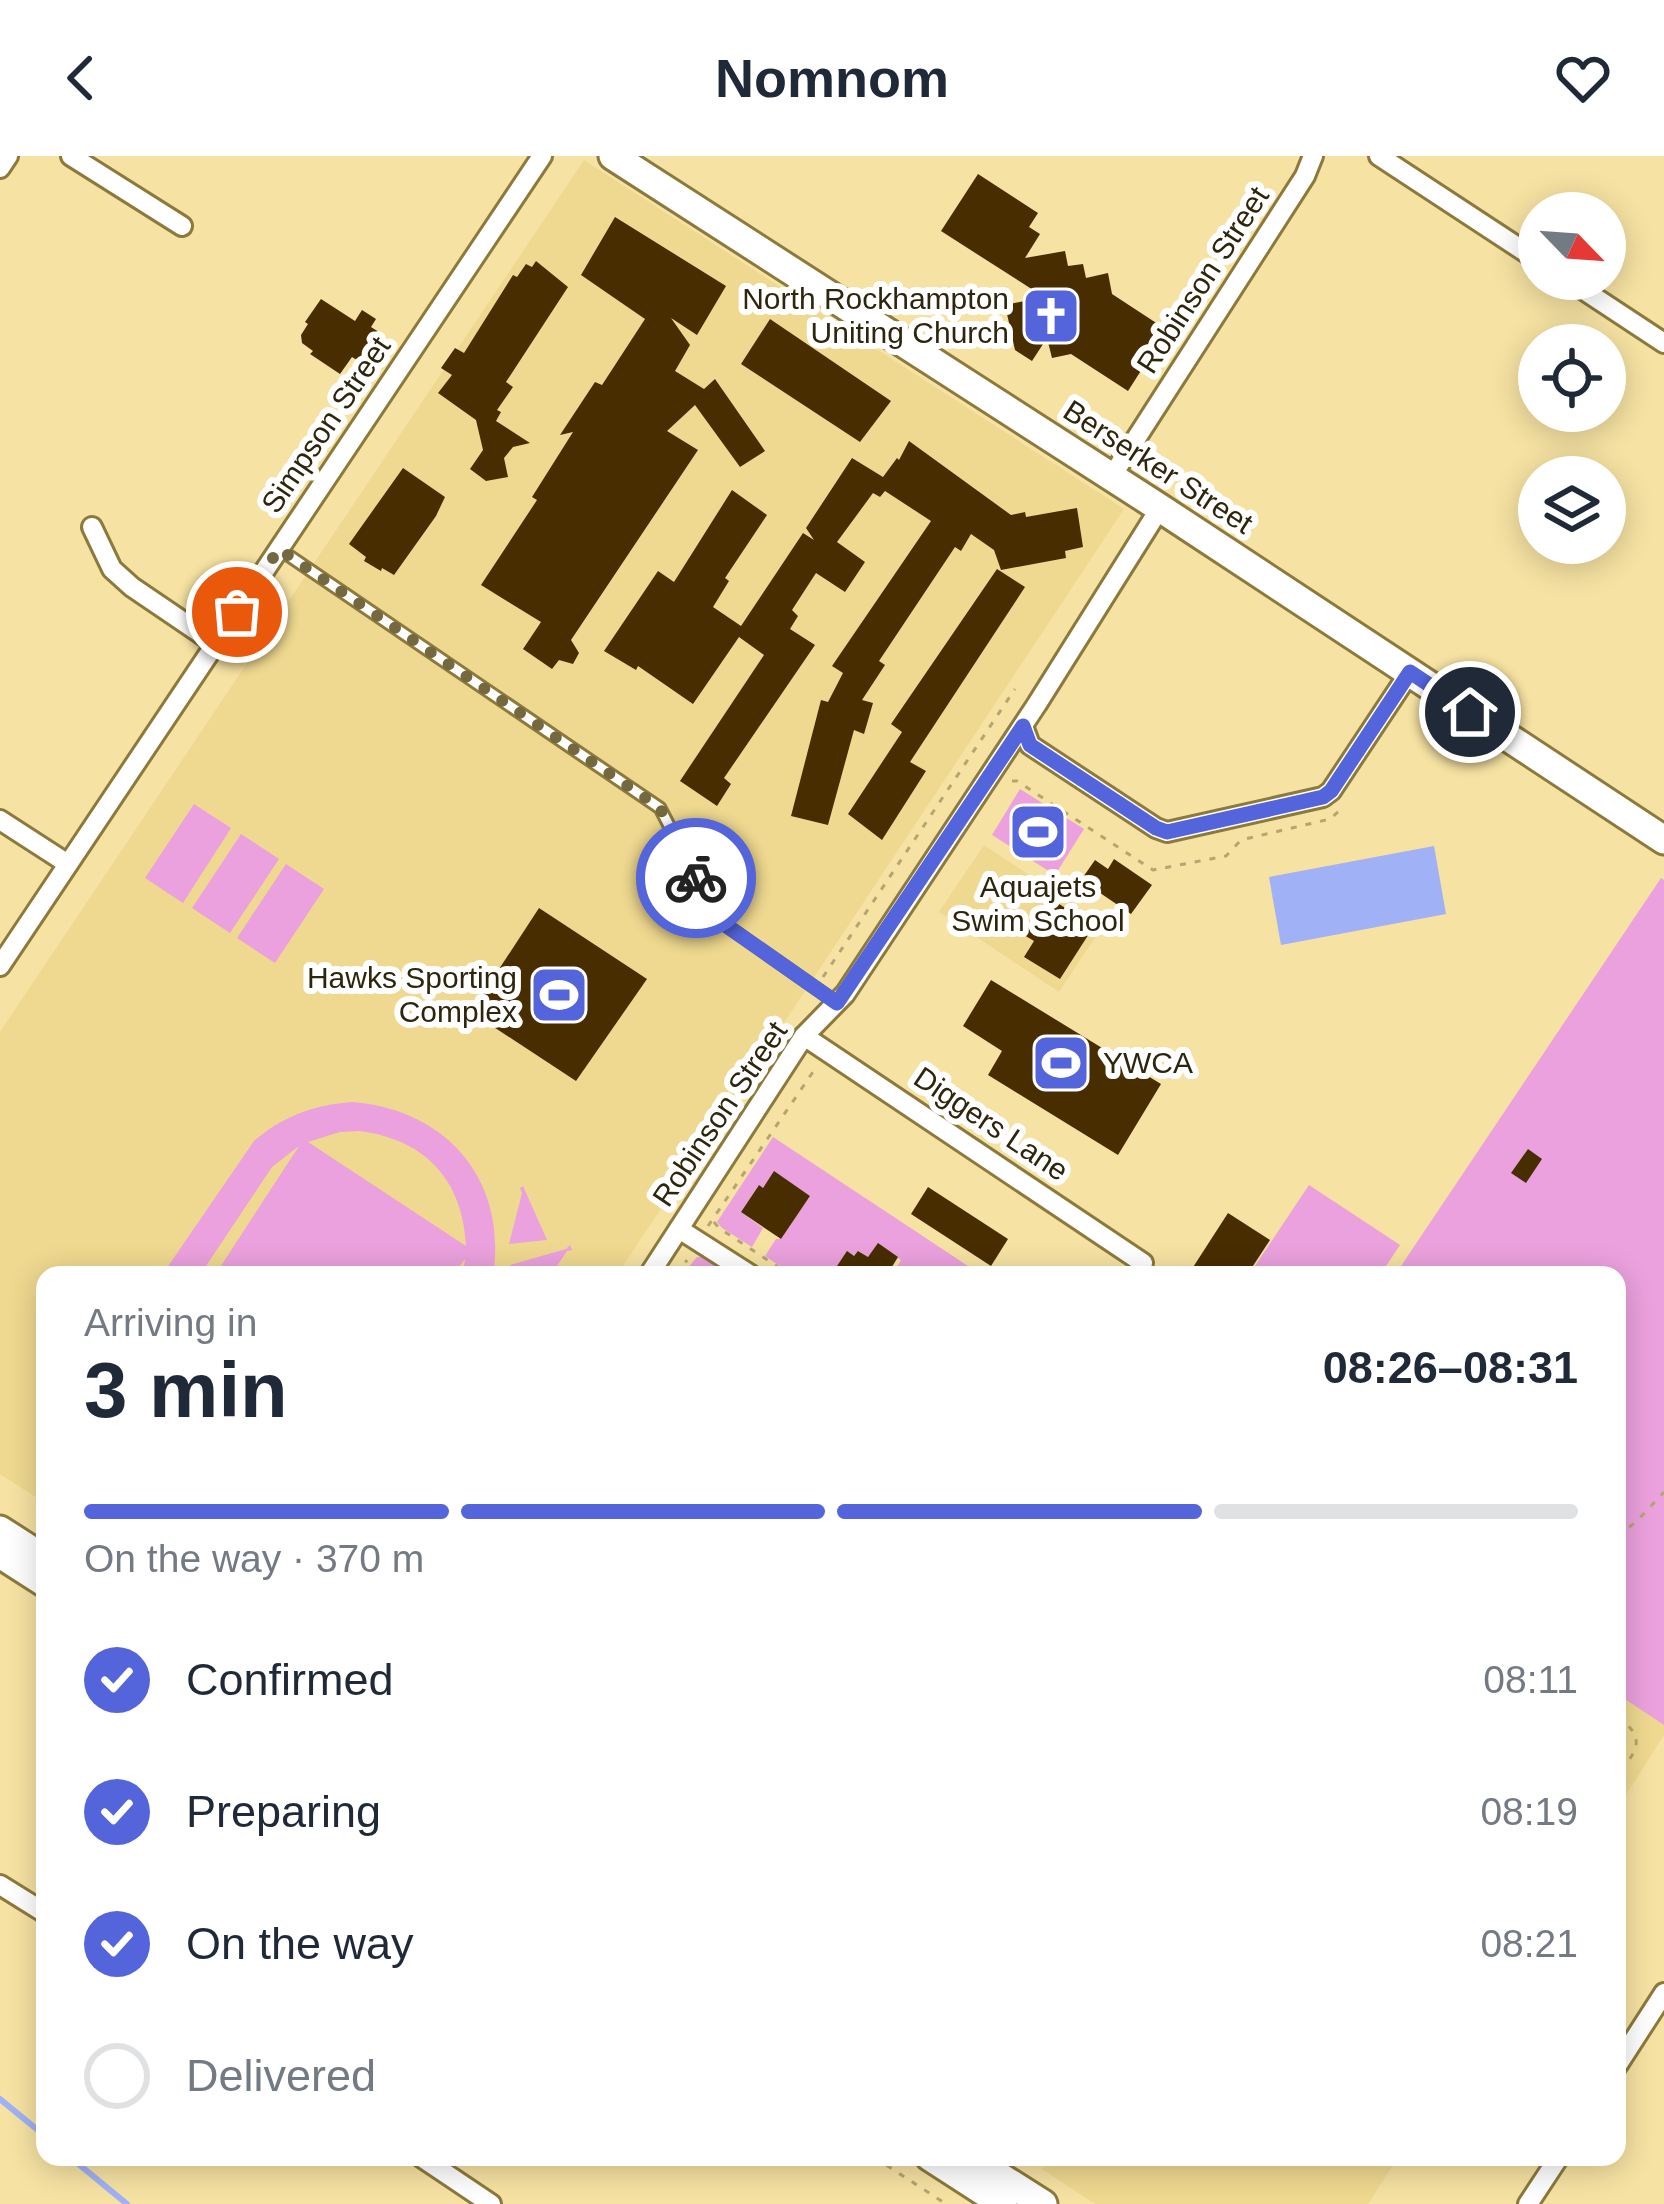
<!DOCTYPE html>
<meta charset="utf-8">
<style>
body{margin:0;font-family:Arial,sans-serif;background:#f2f2f3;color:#1f2937;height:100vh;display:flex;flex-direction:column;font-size:45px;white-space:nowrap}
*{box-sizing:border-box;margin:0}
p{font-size:39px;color:#747a83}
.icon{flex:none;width:66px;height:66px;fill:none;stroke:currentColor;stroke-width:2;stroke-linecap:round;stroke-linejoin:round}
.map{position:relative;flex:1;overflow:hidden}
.side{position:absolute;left:36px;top:1110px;width:1590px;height:900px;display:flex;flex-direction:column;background:#fff;border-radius:24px;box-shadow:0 6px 30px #0003}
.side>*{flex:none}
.needle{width:78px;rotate:115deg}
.controls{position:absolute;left:1518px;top:36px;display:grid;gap:24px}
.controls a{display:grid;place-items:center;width:108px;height:108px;border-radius:50%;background:#fff;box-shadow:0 6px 30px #0003;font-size:60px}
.pin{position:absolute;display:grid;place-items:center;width:102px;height:102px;color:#fff;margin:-51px;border:6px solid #fff;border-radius:50%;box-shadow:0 3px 12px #0007}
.courier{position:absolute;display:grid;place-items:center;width:120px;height:120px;margin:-60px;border:9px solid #5464da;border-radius:50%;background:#fff;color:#222;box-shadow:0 3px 15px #0007}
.overview em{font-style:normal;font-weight:800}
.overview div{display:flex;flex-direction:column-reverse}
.overview{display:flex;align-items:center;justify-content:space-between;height:204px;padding:0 48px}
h1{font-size:78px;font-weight:800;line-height:90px}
.bar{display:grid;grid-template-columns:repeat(4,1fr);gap:18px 12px;align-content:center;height:144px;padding:0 48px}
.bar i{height:15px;border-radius:9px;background:#e0e1e3}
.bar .on{background:#5464da}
.bar p{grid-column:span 4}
ol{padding:0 48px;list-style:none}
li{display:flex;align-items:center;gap:36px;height:132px}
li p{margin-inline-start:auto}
li .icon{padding:12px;border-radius:50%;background:#5464da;color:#fff;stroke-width:4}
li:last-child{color:#747a83}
li i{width:66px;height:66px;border:6px solid #e0e1e3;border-radius:50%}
header{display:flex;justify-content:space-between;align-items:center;height:156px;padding:0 48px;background:#fff;font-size:54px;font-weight:800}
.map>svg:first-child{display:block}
.built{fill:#efd990}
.green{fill:#eba1dd;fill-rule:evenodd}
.water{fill:#a0b1f5}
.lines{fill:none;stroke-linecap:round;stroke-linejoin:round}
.stream{stroke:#a0b1f5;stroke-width:6}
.building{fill:#482d01}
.lane-casing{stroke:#8c7a3c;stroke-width:15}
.street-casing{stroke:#8c7a3c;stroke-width:24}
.secondary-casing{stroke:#8c7a3c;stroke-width:33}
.path{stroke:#b5a571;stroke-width:3;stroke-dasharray:6 9;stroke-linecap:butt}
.lane{stroke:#fff;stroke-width:9}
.street{stroke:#fff;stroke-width:18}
.secondary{stroke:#fff;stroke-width:27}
.done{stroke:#746840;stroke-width:12;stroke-dasharray:0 21.6}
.route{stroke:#5464da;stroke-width:15}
.labels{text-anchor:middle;stroke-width:12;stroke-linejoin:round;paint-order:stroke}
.street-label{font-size:30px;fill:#2e260c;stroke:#fff}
.poi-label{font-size:30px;fill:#2e260c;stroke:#fff;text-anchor:end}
</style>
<header><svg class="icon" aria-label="back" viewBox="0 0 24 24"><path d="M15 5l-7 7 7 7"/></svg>Nomnom<svg class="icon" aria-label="heart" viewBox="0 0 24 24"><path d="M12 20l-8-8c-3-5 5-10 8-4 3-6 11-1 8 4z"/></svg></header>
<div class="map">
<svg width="1664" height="2048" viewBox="0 0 1664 2048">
<rect width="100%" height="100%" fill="#f6e2a2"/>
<g class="built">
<polygon points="584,4 1124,353 617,1119 45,1119 45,1347 0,1318 0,876"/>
<polygon points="984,689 1104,768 1059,836 939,756"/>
<polygon points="1617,1538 1664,1569 1664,1579 1617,1653"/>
<polygon points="1050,2001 1398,2001 1368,2048 1095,2048 1042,2013"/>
</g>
<g class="green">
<polygon points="1020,633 1084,673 1055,719 992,679"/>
<polygon points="194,648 231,672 183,747 145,722"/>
<polygon points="241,678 279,703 230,777 192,752"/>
<polygon points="286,708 324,733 275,807 237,782"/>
<polygon points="1661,722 1664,724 1664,1569 1617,1538 1617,1119 1395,1119"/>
<path d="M352 946C446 953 508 1024 493 1119H463L465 1103 453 1119H215L299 990 272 1011 200 1119H162L254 985C283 960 314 949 352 946ZM359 975C425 983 463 1024 466 1090L308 986 340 976Z"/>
<polygon points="773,981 968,1110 962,1119 957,1119 957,1117 951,1112 946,1119 892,1119 901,1104 878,1088 868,1101 859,1095 832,1119 793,1119 765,1100 776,1083 781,1083 810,1040 774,1016 763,1032 758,1030 741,1056 763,1072 752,1091 722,1072 717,1066"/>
<polygon points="1309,1029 1400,1089 1380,1119 1249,1119"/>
<polygon points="523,1030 547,1084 509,1088 522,1037 520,1032"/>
<polygon points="570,1089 572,1094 567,1095 551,1119 513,1119 510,1109 566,1093"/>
<polygon points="697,1101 709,1101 736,1119 682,1119"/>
</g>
<polygon class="water" points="1434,690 1446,758 1281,789 1269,721"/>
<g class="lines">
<g class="stream">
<polyline points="0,1943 45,1980"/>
<polyline points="70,2001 127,2048"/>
</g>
</g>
<g class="building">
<polygon points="978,18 1038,57 1029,71 1040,78 1025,102 1065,95 1068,110 1083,108 1086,122 1108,117 1112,138 1167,174 1128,235 1071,198 1052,202 1047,182 1032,205 1015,194 1005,149 1044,141 941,75"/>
<polygon points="615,61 726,130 697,179 671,162 690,189 675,215 704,233 715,223 765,295 740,311 695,249 667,275 698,294 571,484 579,497 573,508 559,504 552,513 523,493 541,466 481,429 537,344 532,341 573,276 560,279 595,226 602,229 645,163 581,119"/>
<polygon points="536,105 568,131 506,226 513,231 497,254 501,256 496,265 530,287 513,291 504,302 508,321 486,325 470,313 483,294 476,264 438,237 452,219 441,212 455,192 464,197 513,119 517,121 526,108 532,111"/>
<polygon points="321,143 355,165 362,154 376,163 371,171 385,180 366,210 352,201 340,218 310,198 313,195 302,187 301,179 308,168 305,166"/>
<polygon points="770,163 891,245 860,286 741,208"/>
<polygon points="909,285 1011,359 1025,356 1026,361 1077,352 1083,391 1065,395 1066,402 1001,414 994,394 971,378 961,395 955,391 879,505 885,509 862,544 873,547 864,578 854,574 828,669 791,660 821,544 828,546 843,517 832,510 931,365 885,335 880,341 873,337 837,386 865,406 845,436 816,417 792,454 798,460 790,473 815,489 724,622 731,628 717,650 680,625 764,499 739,481 693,548 638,510 636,514 604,495 658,415 674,426 732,334 767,359 725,422 729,425 713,451 741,470 803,377 814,384 806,372 852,302 883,321 897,302 899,304"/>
<polygon points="403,312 445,341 436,360 394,419 382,412 381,415 364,405 366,401 349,388"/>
<polygon points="997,413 1025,431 910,606 926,615 882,684 848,658 902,576 891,568"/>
<polygon points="1114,703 1152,729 1131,758 1081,724 1095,704 1108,713"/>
<polygon points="1048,741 1094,770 1060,823 1024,801 1034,785 1024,779"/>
<polygon points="539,752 647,823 576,925 471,856"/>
<polygon points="991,824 1161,928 1118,999 988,919 1002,895 963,870"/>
<polygon points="1528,993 1542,1003 1526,1027 1511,1017"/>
<polygon points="774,1015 810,1040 781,1083 741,1056 759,1029 763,1032"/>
<polygon points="928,1031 1008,1083 991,1110 911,1058"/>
<polygon points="1228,1057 1270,1084 1247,1119 1188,1119"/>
<polygon points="878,1087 898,1101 887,1119 831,1119 847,1095 854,1100 858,1095 868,1101"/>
</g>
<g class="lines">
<defs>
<polyline id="lane" points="279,393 660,652 717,763 837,847"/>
<g id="street">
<polyline points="71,0 182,70"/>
<polyline points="1379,0 1539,105"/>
<polyline points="0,12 8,0"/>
<polyline points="1567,123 1664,187"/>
<polyline points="1112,320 1305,20 1313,0"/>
<polyline points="92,371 112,413 132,431 216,488"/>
<polyline points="1023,570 1030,589 1156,672 1167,676 1323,641 1331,635 1410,516"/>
<polyline points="0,664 68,708"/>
<polyline points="0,810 542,0"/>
<polyline points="804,880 1143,1107"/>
<polyline points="679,1073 751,1119"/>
<polyline points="649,1119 804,880 845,838 1037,548 1160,352"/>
<polyline points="0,1729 45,1757"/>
<polyline points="1617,1910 1664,1837"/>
<polyline points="421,2001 491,2048"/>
<polyline points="1528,2048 1559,2001"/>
</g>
<g id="secondary">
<polyline points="613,0 1160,352 1664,684"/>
<polyline points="0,1374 45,1403"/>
<polyline points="0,1398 45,1427"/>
<polyline points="930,2001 1003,2048"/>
<polyline points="969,2001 1043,2048"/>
</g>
</defs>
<use href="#lane" class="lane-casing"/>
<use href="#street" class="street-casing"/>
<use href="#secondary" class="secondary-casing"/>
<g class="path">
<polyline points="1012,625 1017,625 1153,714 1226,700 1241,684 1330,663 1340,654"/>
<polyline points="823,821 1015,533"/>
<polyline points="714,1066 719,1072 790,1119"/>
<polyline points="708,1070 817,910"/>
<polyline points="677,1119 687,1104"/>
<polyline points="1617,1380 1636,1366 1664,1336"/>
<path d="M1617 1561C1650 1583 1634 1596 1617 1622"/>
<polyline points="874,2001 946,2048"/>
</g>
<use href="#lane" class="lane"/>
<use href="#street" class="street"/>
<use href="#secondary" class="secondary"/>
</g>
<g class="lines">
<polyline class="done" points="237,456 279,393 660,652 696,722"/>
<polyline class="route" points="696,722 717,763 837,847 1023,570 1030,589 1156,672 1167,676 1323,641 1331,635 1410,516 1470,556"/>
</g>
<defs>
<symbol id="church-square" viewBox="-11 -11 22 22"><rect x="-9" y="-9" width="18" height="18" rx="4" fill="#5464da" stroke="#fff"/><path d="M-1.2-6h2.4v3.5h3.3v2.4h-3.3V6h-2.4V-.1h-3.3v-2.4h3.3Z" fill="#fff"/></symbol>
<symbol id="stadium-square" viewBox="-11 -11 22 22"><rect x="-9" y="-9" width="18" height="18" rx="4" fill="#5464da" stroke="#fff"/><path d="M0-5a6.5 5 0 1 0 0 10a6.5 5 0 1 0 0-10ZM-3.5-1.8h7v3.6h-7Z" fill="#fff"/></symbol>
</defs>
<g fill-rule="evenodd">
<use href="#church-square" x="1018" y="127" width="66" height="66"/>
<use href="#stadium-square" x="1005" y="643" width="66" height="66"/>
<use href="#stadium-square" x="526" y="806" width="66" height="66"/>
<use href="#stadium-square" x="1028" y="874" width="66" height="66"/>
</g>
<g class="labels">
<g class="street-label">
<text transform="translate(1203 124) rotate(-57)" y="10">Robinson Street</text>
<text transform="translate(326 269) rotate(-56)" y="10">Simpson Street</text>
<text transform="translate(1158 311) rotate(33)" y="10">Berserker Street</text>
<text transform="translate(720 958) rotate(-56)" y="10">Robinson Street</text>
<text transform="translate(991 968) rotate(34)" y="10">Diggers Lane</text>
</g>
<g class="poi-label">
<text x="1009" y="153">North Rockhampton<tspan x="1009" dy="34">Uniting Church</tspan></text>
<text x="1038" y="741" text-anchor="middle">Aquajets<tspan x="1038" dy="34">Swim School</tspan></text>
<text x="517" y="832">Hawks Sporting<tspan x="517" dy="34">Complex</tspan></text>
<text x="1103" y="917" text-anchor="start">YWCA</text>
</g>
</g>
</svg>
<div class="controls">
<a><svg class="needle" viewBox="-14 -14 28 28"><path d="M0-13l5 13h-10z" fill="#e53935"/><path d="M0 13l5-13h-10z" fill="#747a83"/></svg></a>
<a><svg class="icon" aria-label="locate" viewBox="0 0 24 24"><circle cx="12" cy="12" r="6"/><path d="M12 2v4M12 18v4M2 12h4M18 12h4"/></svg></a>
<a><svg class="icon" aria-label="layers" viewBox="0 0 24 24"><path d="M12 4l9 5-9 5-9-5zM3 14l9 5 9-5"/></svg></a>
</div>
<div class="pin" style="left:237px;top:456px;background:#ea580c"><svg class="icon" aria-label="bag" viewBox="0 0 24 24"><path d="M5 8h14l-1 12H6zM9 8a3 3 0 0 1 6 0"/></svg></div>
<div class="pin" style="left:1470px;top:556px;background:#1f2937"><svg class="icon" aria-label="home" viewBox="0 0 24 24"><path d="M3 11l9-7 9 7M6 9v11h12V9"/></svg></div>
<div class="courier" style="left:696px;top:722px"><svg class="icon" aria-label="bike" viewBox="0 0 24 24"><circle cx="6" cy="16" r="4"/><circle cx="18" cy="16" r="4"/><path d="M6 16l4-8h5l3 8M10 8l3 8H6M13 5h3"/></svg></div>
<section class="side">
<div class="overview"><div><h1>3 min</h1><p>Arriving in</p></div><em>08:26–08:31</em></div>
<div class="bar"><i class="on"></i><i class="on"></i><i class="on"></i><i></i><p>On the way · 370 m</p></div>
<ol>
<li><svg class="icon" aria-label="check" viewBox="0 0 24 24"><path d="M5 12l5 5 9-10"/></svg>Confirmed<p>08:11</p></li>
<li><svg class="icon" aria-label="check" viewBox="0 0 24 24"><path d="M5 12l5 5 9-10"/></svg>Preparing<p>08:19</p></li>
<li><svg class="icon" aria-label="check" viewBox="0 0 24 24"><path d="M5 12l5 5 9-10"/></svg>On the way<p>08:21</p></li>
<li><i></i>Delivered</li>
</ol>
</section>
</div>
